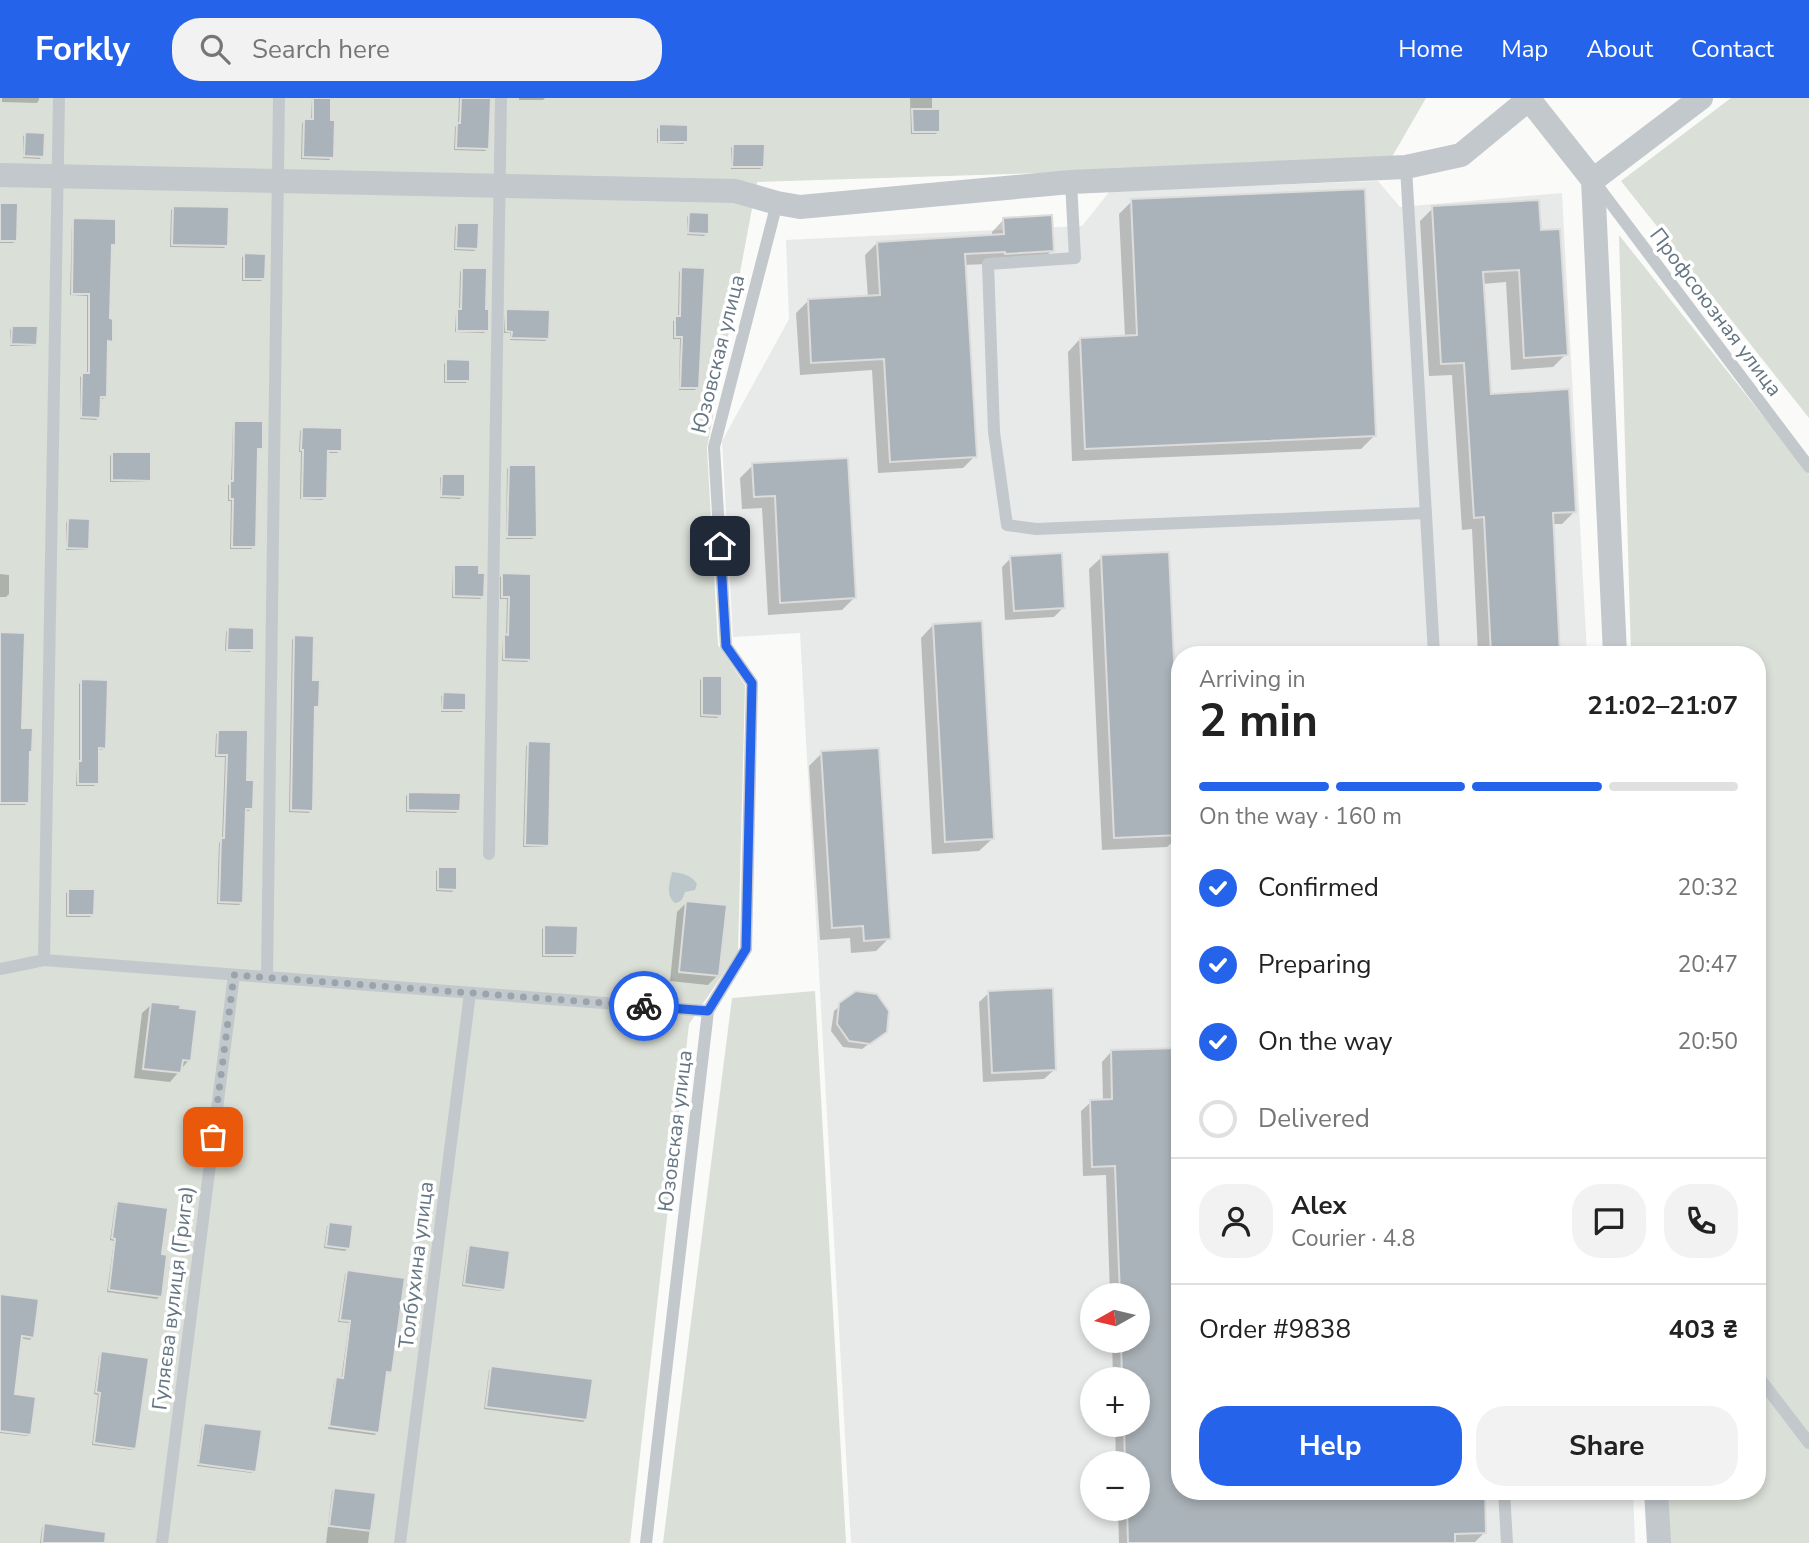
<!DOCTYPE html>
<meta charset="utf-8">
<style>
body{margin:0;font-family:"Nunito Sans",sans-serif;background:#f2f2f2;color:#222;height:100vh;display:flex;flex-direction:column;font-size:26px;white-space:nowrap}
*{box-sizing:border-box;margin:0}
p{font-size:23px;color:#767676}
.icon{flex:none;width:38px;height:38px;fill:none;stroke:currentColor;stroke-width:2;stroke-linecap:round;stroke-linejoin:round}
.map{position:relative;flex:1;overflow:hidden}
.side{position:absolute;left:1171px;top:548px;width:595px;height:854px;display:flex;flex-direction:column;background:#fff;border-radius:28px;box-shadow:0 4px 10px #0003}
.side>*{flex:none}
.needle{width:46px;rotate:262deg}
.buttons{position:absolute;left:1080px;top:1185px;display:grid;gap:14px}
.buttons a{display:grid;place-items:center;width:70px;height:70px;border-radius:50%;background:#fff;box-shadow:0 4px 10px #0003;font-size:35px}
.pin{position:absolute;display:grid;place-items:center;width:60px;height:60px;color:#fff;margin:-30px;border-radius:14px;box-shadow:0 4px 10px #0006}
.courier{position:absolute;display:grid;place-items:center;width:70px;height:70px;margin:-35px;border:5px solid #2563eb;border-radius:50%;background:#fff;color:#222;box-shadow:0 2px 9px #0007}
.summary em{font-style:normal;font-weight:700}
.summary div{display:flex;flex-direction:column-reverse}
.summary{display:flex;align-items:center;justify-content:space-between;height:119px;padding:0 28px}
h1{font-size:46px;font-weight:700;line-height:52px}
.bar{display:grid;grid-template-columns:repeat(4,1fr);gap:10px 7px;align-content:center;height:84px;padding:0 28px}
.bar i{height:9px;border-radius:5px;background:#e0e0e0}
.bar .on{background:#2563eb}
.bar p{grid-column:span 4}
.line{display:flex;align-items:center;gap:18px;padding:0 28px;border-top:2px solid #e0e0e0}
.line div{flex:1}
.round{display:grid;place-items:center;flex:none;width:74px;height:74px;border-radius:28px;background:#f2f2f2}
ol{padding:0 28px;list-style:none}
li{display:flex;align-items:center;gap:21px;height:77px}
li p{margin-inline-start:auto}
li .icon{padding:7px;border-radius:50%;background:#2563eb;color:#fff;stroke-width:4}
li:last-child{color:#767676}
li i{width:38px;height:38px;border:4px solid #e0e0e0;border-radius:50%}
.cta{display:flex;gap:14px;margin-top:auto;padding:14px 28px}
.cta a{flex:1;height:80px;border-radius:28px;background:#2563eb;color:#fff;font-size:28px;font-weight:700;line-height:80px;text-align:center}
.cta a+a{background:#f2f2f2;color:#222}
header{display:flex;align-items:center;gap:42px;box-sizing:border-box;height:98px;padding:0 35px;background:#2563eb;color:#fff}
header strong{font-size:33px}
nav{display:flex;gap:38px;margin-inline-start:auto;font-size:24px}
.search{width:490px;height:63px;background:#f2f2f2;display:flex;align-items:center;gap:18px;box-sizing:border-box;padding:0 24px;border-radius:28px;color:#767676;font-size:26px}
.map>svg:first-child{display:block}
.built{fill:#e8e9e9;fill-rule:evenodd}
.green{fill:#dadfd7}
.water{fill:#bbc7cb}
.shadow{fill:#0003}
.building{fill:#aab3b9;stroke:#dcdcda;stroke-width:2}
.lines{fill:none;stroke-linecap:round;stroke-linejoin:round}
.lane{stroke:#c3c8cc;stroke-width:12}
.street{stroke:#c3c8cc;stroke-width:24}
.done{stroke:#99a4ac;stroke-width:7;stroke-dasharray:0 12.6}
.route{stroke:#2563eb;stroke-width:9}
.labels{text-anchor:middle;stroke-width:7;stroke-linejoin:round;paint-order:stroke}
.street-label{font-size:21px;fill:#657683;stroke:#fff}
</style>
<header>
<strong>Forkly</strong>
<div class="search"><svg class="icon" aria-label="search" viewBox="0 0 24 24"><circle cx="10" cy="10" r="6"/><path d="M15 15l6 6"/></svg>Search here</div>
<nav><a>Home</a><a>Map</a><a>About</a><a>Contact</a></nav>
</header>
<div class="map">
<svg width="1809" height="1445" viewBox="0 0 1809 1445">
<rect width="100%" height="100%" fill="#fafaf8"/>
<path class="built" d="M1378 83 1400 109 1562 95 1587 556H1180V1393H1633L1635 1445H851L800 535 733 539 722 343 789 221 786 142 1082 128 1110 93ZM1092 1197H1138V1242H1092ZM1092 1281H1138V1326H1092ZM1092 1365H1138V1410H1092Z"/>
<g class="green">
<polygon points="0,0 1426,0 1389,64 757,84 707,350 718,547 745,587 738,854 689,926 630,1445 0,1445"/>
<polygon points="1731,0 1809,0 1809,320 1621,83"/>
<polygon points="1619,137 1809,376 1809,1445 1655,1445 1654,1393 1757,1393 1757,556 1631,556"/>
<polygon points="815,893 846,1445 663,1445 732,900"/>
</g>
<path class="water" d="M672 774C681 775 692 777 697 786L695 792 685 794C683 800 682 804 675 805 665 797 670 784 672 774Z"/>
<g class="shadow">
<polygon points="2,0 39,0 39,2 37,5 2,4"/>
<polygon points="312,0 330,0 332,59 329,62 301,61 302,25 305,23 311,23"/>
<polygon points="459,0 484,0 488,50 485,53 454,52 455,29 458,26"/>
<polygon points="519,0 545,0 543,2 519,2"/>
<polygon points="910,0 932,0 932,12 938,34 936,36 911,36"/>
<polygon points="660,28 686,44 683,46 657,45 657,31"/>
<polygon points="26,36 42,58 40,61 23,60 23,38"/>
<polygon points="734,47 763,69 760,71 731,71 731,50"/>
<polygon points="1132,103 1374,338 1361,351 1072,363 1068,254 1080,241 1125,239 1119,116"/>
<polygon points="0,107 16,143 13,145 0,145"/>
<polygon points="174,110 227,147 224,150 170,149 171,112"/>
<polygon points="1433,110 1540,134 1566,256 1553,269 1511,272 1506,184 1482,186 1489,298 1575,413 1562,426 1552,426 1558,556 1478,556 1472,431 1462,432 1452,277 1429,278 1420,123"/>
<polygon points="690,116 707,135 704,138 687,137 687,119"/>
<polygon points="1004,121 1052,152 1040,164 963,167 975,358 963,370 878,375 872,272 800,277 796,215 808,203 868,200 865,157 877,145 992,139 992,134"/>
<polygon points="74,122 114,146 111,149 108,222 111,243 106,245 105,298 103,301 99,301 99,319 96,322 80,321 80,279 83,277 87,277 87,198 70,197 72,125"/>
<polygon points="457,126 477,150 474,153 454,152 455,129"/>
<polygon points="245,157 263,181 261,183 242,183 242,159"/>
<polygon points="682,171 697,290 695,292 679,292 680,241 673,241 673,223 678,220 679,174"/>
<polygon points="462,172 485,213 487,232 484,235 455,234 456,215 459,212 460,174"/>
<polygon points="507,213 548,240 545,243 510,242 510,235 504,235 505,216"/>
<polygon points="13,229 36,246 33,248 10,248 10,232"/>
<polygon points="447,263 468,282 466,285 444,285 444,266"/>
<polygon points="235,324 261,350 256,352 254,449 251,451 230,451 231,403 228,403 228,387 231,385 233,327"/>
<polygon points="302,331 340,352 337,355 326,355 325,400 322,402 300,401 301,354 299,354 300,333"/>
<polygon points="113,355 149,382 146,384 110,384 110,358"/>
<polygon points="753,367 854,500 842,512 768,517 762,410 742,411 740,380"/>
<polygon points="509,369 535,439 532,441 506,441 507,371"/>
<polygon points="443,377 463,398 460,401 440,400 440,380"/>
<polygon points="68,422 88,450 85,452 66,452 66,425"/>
<polygon points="1102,459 1180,737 1167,749 1102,752 1089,471"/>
<polygon points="1011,460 1063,510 1054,519 1005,522 1002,469"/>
<polygon points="455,469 483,498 480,501 452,500 453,471"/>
<polygon points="0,476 9,477 9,496 6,499 0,499"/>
<polygon points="503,477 530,561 527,564 502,563 503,541 506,538 507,501 500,501 500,479"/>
<polygon points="933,527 992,741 979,753 932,756 921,540"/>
<polygon points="228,531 252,551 250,554 225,553 226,534"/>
<polygon points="0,536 21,632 28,656 27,705 25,707 0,707"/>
<polygon points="294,539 311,583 317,608 315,611 311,712 309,715 289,714 292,542"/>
<polygon points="703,579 720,617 717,620 700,619 700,582"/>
<polygon points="82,583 104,650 102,652 97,652 97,685 94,688 76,688 77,668 79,665 79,586"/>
<polygon points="443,596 464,611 462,614 441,614 441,599"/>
<polygon points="219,634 245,683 251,710 249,713 244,713 242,804 239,807 217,806 219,745 222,741 225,659 215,659 216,636"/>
<polygon points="529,645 547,747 545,749 523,749 526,648"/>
<polygon points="822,655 889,840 876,853 851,855 850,840 820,842 809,668"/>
<polygon points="409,695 458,713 456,715 406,714 406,698"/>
<polygon points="439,771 455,791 452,794 436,793 436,773"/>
<polygon points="69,793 93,816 90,819 66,819 66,795"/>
<polygon points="687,804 718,877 708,887 670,883 677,814"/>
<polygon points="545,829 575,857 573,859 542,859 542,831"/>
<polygon points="989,895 1054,972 1044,981 983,984 979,904"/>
<polygon points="152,906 189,962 170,984 134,980 142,915"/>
<polygon points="841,907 878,939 862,951 843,949 831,933 834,913"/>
<polygon points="1111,954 1180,1393 1483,1393 1485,1434 1475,1444 1119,1445 1118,1410 1138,1410 1138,1365 1116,1365 1115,1326 1138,1326 1138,1281 1113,1281 1112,1242 1138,1242 1138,1197 1110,1197 1106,1077 1083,1078 1081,1013 1091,1004 1103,1003 1102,964"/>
<polygon points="117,1105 160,1198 157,1201 107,1194 114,1143 110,1142 115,1108"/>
<polygon points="330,1126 348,1150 345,1153 324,1150 327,1128"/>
<polygon points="469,1149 503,1191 501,1193 462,1188 467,1152"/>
<polygon points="347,1174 390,1274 388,1276 385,1276 377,1334 375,1337 328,1331 334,1284 337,1281 341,1282 349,1225 338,1224 345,1176"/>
<polygon points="0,1198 32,1239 30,1242 20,1240 13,1298 30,1336 27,1338 0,1335"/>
<polygon points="102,1255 135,1350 132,1352 92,1347 98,1297 94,1296 99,1258"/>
<polygon points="492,1269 586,1321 583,1324 484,1311 489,1272"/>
<polygon points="205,1327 254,1373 252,1375 197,1368 202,1329"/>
<polygon points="335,1392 374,1397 368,1445 326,1445 332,1394"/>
<polygon points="44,1427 70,1445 40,1445 42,1430"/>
</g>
<g class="building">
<polygon points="313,0 331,0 331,22 335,22 334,60 303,59 304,21 313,21"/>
<polygon points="461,0 491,0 489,51 456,50 457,25 460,25"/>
<polygon points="912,11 940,11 940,34 913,34"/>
<polygon points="659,26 688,27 688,44 659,44"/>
<polygon points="25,34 45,35 44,59 24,58"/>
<polygon points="733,46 765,46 764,69 732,69"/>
<polygon points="1365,91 1376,338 1085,351 1080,240 1137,237 1131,101"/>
<polygon points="1539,102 1541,132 1560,131 1568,257 1524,260 1519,172 1483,174 1491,296 1569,291 1576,414 1553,415 1560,556 1491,556 1484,419 1474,420 1464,265 1441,266 1432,108"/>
<polygon points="0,105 18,105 17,143 0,143"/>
<polygon points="173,108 229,109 228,148 172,147"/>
<polygon points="689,114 709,115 709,136 688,135"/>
<polygon points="1052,117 1054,153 1005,156 1005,154 965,156 977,359 890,364 884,261 811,265 808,201 880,197 877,144 1004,136 1003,120"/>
<polygon points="73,120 116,121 116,147 112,147 110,220 113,221 113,244 108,243 107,299 101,299 100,320 81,319 82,275 89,275 89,196 72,196"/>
<polygon points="457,125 479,125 478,151 456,150"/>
<polygon points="244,155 266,156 265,181 244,181"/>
<polygon points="681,169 705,170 699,290 680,290 682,239 675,239 675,218 680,218"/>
<polygon points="462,170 487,170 486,211 489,211 489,233 457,233 457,211 461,211"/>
<polygon points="506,211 550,212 549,241 511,240 512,234 506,233"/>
<polygon points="12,228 38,228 37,247 11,246"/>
<polygon points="446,261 470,262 470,283 446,283"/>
<polygon points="234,323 263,323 263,351 258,351 256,449 232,449 233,401 230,401 230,383 233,383"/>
<polygon points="302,329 342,330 342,353 328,353 327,400 302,400 303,352 301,352"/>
<polygon points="112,354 151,354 151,383 112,382"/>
<polygon points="848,360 856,500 780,505 775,398 754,399 752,365"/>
<polygon points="509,367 536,367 537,439 507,439"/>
<polygon points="442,376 465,376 465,399 441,398"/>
<polygon points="68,420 90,421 89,451 67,450"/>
<polygon points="1169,454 1180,692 1180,737 1114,740 1101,457"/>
<polygon points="1062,455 1065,510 1014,513 1010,458"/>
<polygon points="454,467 479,467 479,475 485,475 484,499 454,498"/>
<polygon points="502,475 531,476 531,562 504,561 504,536 508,537 509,499 502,499"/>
<polygon points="982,523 994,741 945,744 933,526"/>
<polygon points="228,529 254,530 254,552 227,552"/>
<polygon points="0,534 25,535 22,630 33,630 32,654 30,654 29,705 0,705"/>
<polygon points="294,537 314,538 313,582 320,582 319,609 315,609 313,713 291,712"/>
<polygon points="702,578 722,578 722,618 702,617"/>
<polygon points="81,581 108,582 106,651 99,650 99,686 78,686 78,663 81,663"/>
<polygon points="443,594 466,595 466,612 442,612"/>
<polygon points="218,632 248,632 247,682 254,682 253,711 246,711 243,805 219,804 221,740 224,740 227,657 217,657"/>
<polygon points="528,643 551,644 549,748 525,747"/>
<polygon points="879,650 891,841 864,843 863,828 832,830 821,653"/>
<polygon points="408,694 461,695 460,713 408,712"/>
<polygon points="438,769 457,769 457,792 438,791"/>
<polygon points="68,791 95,791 94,817 68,817"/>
<polygon points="686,803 727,807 719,878 679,874"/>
<polygon points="544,827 578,828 577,857 544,857"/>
<polygon points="1053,890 1056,972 992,975 988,893"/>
<polygon points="856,893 877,896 889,913 887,934 870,946 849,943 837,926 839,905"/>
<polygon points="151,904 181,907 180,910 197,912 191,963 183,962 181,975 143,971"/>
<polygon points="1180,950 1180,1393 1485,1393 1486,1435 1455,1436 1455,1445 1128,1445 1127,1410 1138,1410 1138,1365 1125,1365 1124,1326 1138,1326 1138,1281 1122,1281 1121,1242 1138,1242 1138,1197 1120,1197 1115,1068 1092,1069 1090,1002 1112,1001 1111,952"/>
<polygon points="117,1103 168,1110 162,1156 167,1157 162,1199 109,1192 115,1141 112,1140"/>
<polygon points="329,1124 353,1127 350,1151 326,1148"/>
<polygon points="469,1147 510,1153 505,1192 464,1186"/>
<polygon points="347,1172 405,1180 392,1275 387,1274 379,1335 329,1328 336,1279 343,1280 350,1223 340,1222"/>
<polygon points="0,1196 39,1201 34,1240 22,1238 15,1296 36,1299 31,1337 0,1333"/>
<polygon points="101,1253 149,1260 136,1351 94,1345 100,1295 96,1294"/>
<polygon points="491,1268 593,1281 587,1322 486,1309"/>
<polygon points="204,1325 262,1332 256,1374 198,1366"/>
<polygon points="334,1390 376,1395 371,1433 329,1428"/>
<polygon points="44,1425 106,1434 105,1445 42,1445"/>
</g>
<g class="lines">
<g class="lane">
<polyline points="1406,69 1434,556"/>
<polyline points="1071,84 1075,160 988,166 994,334 1007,427 1036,431 1426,415"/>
<polyline points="1597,87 1809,369"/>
<polyline points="489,756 501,0"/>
<polyline points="44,862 59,0"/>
<polyline points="0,871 44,862 708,913"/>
<polyline points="267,879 279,0"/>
<polyline points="1757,1277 1809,1345"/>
<polyline points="1504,1393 1507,1445"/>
<polyline points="162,1445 234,877"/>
<polyline points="400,1445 470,895"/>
<polyline points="646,1445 708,913 746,851 752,585 726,548 714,349 777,105"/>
</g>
<g class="street">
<polyline points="1528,0 1593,82 1701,0"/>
<polyline points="0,77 735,93 777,105 800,109 1071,84 1406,69 1461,57 1529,1"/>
<polyline points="1593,82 1615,556"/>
<polyline points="1656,1393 1659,1445"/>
</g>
</g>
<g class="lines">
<polyline class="done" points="213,1039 234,877 644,908"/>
<polyline class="route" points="644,908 708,913 746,851 752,585 726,548 720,448"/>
</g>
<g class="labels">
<g class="street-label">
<text transform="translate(1716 214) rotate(53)" y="7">Профсоюзная улица</text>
<text transform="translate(718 256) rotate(-76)" y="7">Юзовская улица</text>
<text transform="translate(675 1033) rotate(-83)" y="7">Юзовская улица</text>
<text transform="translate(416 1167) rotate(-83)" y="7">Толбухина улица</text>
<text transform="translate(173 1200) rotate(-83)" y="7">Гуляєва вулиця (Грига)</text>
</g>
</g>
</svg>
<div class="buttons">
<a><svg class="needle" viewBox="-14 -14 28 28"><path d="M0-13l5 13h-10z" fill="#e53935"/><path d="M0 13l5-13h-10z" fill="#767676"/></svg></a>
<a>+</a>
<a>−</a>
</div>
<div class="pin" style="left:213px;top:1039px;background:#ea580c"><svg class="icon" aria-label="bag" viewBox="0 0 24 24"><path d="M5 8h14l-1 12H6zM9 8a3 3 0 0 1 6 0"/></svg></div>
<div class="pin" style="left:720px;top:448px;background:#1f2937"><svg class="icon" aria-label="home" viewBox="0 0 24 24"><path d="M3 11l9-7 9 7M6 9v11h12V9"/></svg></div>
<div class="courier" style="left:644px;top:908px"><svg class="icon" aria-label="bike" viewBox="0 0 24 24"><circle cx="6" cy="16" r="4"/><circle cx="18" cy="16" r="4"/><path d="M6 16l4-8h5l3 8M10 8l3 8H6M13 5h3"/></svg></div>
<section class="side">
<div class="summary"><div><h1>2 min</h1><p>Arriving in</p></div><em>21:02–21:07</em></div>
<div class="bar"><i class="on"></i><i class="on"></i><i class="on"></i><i></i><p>On the way · 160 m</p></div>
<ol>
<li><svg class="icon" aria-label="check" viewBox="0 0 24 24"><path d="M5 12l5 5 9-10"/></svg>Confirmed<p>20:32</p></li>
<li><svg class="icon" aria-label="check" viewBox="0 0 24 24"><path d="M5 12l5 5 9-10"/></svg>Preparing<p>20:47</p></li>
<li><svg class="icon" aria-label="check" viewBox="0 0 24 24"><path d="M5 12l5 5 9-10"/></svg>On the way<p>20:50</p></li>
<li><i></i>Delivered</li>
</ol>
<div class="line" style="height:126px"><a class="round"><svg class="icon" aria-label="person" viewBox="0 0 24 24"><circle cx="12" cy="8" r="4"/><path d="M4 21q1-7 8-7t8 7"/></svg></a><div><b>Alex</b><p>Courier · 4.8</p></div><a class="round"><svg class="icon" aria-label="chat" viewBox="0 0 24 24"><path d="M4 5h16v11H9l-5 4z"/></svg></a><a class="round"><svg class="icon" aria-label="phone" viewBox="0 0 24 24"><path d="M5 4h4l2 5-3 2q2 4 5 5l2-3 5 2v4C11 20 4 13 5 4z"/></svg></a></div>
<div class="line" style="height:91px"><div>Order #9838</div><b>403 ₴</b></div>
<div class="cta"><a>Help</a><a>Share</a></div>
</section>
</div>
